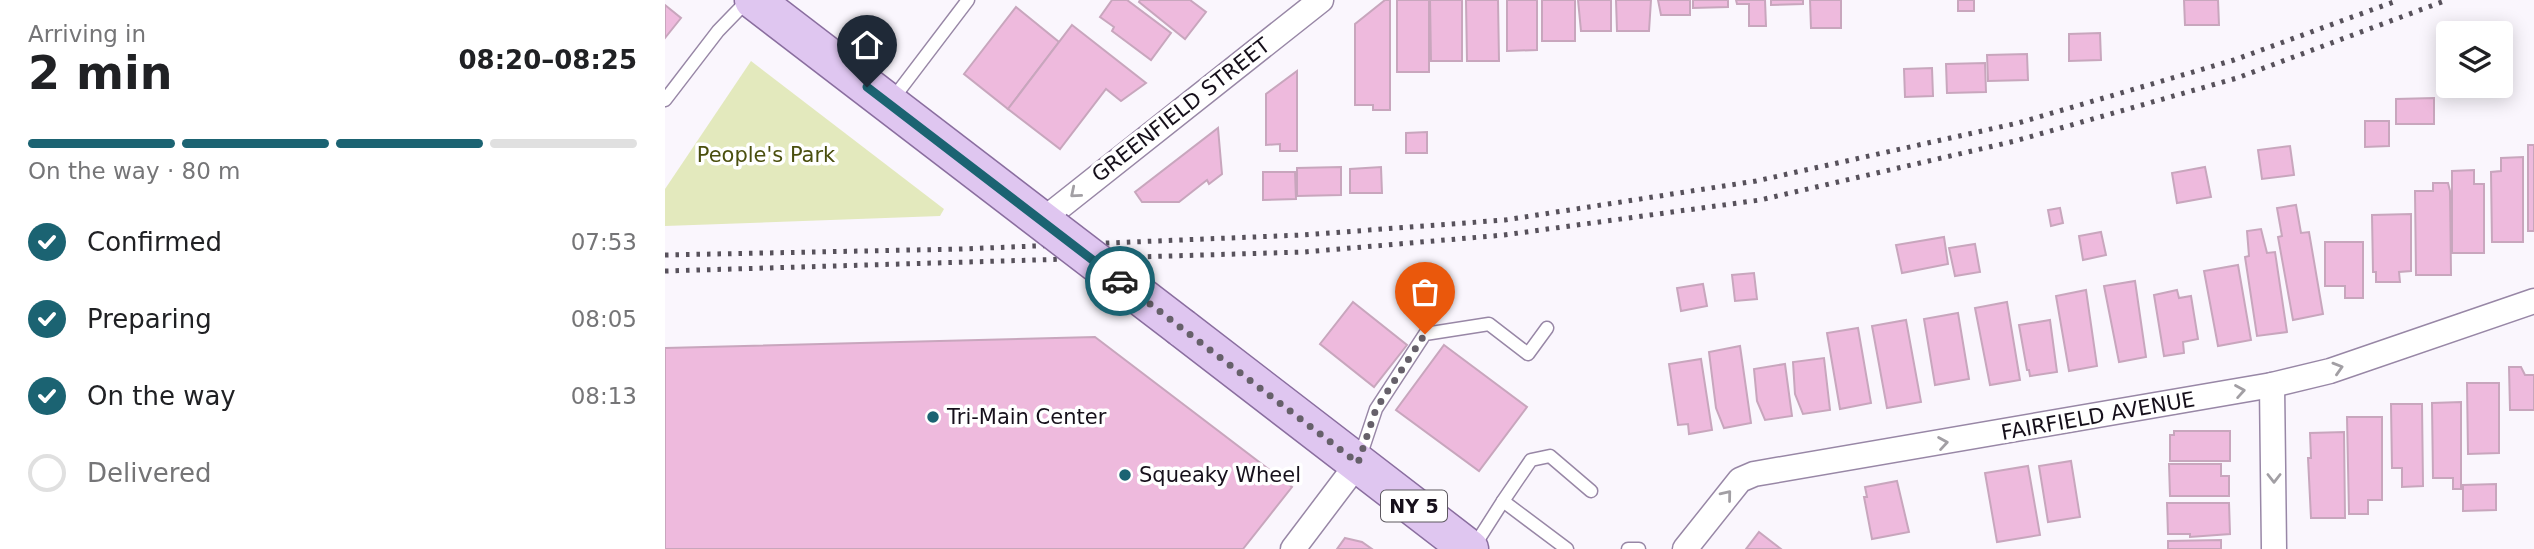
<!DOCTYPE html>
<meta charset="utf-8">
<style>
body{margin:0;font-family:"DejaVu Sans",sans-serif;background:#f6f6f6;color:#202124;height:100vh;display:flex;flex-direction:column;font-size:26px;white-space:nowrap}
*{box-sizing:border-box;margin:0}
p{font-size:23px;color:#757577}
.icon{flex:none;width:38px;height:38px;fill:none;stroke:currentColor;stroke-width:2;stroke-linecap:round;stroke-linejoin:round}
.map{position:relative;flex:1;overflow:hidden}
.details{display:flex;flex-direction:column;background:#fff;width:665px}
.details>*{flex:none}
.fabs{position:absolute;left:1771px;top:21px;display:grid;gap:14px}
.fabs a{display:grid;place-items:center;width:77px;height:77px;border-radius:7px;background:#fff;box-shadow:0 4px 18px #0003;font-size:35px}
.pin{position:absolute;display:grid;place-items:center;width:60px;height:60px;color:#fff;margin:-72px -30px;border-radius:50% 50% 50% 0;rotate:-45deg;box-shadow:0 0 7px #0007}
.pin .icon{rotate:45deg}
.courier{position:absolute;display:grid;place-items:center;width:70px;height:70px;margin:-35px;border:5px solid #1b6372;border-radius:50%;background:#fff;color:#222;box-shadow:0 2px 9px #0007}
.summary em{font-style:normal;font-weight:700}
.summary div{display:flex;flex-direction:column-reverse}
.summary{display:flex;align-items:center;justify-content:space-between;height:119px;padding:0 28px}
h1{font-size:46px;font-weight:700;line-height:52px}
.bar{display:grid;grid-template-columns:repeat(4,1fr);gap:10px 7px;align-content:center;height:84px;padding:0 28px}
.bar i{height:9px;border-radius:5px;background:#e0e0e0}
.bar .on{background:#1b6372}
.bar p{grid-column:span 4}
ol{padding:0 28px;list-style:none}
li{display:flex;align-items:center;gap:21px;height:77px}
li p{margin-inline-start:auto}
li .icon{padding:7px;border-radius:50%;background:#1b6372;color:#fff;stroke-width:4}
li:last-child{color:#757577}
li i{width:38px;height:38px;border:4px solid #e0e0e0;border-radius:50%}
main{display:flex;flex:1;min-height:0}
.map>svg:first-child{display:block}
.park{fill:#e3e9bd}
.building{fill:#eebadd;stroke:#c8a6bd;stroke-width:2}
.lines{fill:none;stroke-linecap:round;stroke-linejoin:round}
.lane-casing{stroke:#9887a6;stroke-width:15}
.street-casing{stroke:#9887a6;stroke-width:27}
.primary-casing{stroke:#8a6e9f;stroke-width:41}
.lane{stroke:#fff;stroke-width:12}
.street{stroke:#fff;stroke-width:24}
.primary{stroke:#dfc6f0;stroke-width:38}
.rail{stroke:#57515b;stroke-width:5;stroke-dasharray:3.5 7;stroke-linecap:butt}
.primary-bridge-casing{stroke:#8a6e9f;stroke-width:41;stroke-linecap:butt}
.primary-bridge{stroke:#dfc6f0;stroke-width:38}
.oneway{stroke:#a29fa4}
.done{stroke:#66606a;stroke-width:7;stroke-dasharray:0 12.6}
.route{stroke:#1b6372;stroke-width:9}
.poi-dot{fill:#1b6372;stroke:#fff;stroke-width:2.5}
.labels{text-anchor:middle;stroke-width:7;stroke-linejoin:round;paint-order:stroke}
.shield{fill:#fff;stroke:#5c585f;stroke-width:2}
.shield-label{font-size:19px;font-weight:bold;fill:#16101b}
.street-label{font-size:21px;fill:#16101b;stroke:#fff}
.park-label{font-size:21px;fill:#4a4f0e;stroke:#fff}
.poi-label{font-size:21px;fill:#16101b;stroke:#fff;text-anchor:start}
</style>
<main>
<section class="details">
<div class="summary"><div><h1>2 min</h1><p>Arriving in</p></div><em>08:20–08:25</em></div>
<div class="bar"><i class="on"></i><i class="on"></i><i class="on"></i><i></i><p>On the way · 80 m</p></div>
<ol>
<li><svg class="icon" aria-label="check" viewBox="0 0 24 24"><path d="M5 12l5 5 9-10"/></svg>Confirmed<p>07:53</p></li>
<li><svg class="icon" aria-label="check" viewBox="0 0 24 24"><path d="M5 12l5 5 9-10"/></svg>Preparing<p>08:05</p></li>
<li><svg class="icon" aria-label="check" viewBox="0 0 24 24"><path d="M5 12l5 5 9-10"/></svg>On the way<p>08:13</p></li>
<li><i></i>Delivered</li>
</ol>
</section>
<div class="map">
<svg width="1869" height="549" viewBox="0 0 1869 549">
<rect width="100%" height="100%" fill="#faf6fd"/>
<polygon class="park" points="86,61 279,209 275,216 0,226 0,189"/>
<g class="building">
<polygon points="447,0 462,0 506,33 486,60 447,31 449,27 435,17"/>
<polygon points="475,0 525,0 541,12 520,39 474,2"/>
<polygon points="720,0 725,0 725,110 708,110 708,105 690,105 690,24"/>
<rect x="732" y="0" width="32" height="72"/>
<polygon points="765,0 797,0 797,61 766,61"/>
<polygon points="801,0 833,0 834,61 802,61"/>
<polygon points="842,0 872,0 872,50 842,51"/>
<rect x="877" y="0" width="33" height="41"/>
<polygon points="913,0 946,0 946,31 916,31"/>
<polygon points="951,0 986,0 984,31 952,31"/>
<polygon points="993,0 1025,0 1025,15 996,15"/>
<polygon points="1028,0 1063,0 1063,7 1028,8"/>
<polygon points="1071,0 1100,0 1101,26 1084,26 1084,4 1072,4"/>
<polygon points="1106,0 1138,0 1138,4 1106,5"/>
<polygon points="1145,0 1176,0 1176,28 1146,28"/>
<rect x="1293" y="0" width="16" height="11"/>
<polygon points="1519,0 1553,0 1554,25 1520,25"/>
<polygon points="0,5 16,18 0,38"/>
<polygon points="351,7 394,42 343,109 299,74"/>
<polygon points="407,25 481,83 456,101 441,89 395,149 343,109"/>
<polygon points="1435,33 1436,60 1404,61 1404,34"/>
<polygon points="1362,54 1363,80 1323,81 1322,55"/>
<polygon points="1320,63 1321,92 1282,93 1281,64"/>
<polygon points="1267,68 1268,96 1240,97 1239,69"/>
<polygon points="632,71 632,151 615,151 615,144 601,145 601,94"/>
<polygon points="1769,98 1769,124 1731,124 1731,99"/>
<polygon points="1700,121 1724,121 1724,146 1700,147"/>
<polygon points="553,128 557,174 544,184 542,180 514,202 477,202 470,192"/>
<polygon points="762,132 762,153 741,153 741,133"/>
<rect x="1863" y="145" width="6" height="86"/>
<polygon points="1625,146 1629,175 1597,179 1593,150"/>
<polygon points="1858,157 1858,242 1827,242 1826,172 1836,171 1836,158"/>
<polygon points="676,167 676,195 632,196 632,168"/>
<polygon points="716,167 717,193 685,193 685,169"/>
<polygon points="1540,167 1546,197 1512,203 1507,173"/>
<polygon points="1809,170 1809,184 1819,184 1819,253 1787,253 1787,171"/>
<polygon points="598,172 630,172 631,199 598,200"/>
<polygon points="1768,183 1783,183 1785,191 1786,275 1751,275 1750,191 1768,191"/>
<polygon points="1631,205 1636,233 1644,232 1658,314 1628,320 1613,237 1617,236 1612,208"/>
<polygon points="1395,208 1398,223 1386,226 1383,210"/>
<polygon points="1746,214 1746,271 1734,272 1735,282 1711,282 1711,272 1708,272 1707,215"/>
<polygon points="1596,229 1602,253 1610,252 1622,332 1592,336 1580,257 1584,256 1582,231"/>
<polygon points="1436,232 1441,255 1418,260 1414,236"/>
<polygon points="1279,237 1283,264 1237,273 1231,245"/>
<polygon points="1660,242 1698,242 1698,298 1680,298 1680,286 1660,286"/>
<polygon points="1310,244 1315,272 1290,276 1284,248"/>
<polygon points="1573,265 1586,340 1553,346 1539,271"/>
<polygon points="1089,273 1092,299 1070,301 1067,275"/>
<polygon points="1470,281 1481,357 1454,362 1439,286"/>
<polygon points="1038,284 1042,306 1016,311 1012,288"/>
<polygon points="1421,290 1432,366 1404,371 1391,296"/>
<polygon points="1512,290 1514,298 1526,296 1533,339 1518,342 1519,353 1499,356 1489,295"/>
<polygon points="688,302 742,345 709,387 655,344"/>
<polygon points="1342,302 1355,380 1325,385 1310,308"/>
<polygon points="1293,313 1304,379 1270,385 1259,319"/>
<polygon points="1241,320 1256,402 1222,408 1207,326"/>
<polygon points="1385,320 1392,372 1365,376 1364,370 1362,370 1354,325"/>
<polygon points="1193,328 1206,403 1175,409 1162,333"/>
<polygon points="430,337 627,487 578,549 0,549 0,348"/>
<polygon points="779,345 862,407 814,471 731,410"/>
<polygon points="1075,346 1086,423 1059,428 1051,408 1044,352"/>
<polygon points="1159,358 1165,410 1138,414 1130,394 1128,362"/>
<polygon points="1036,359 1047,430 1024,434 1023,424 1013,425 1004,364"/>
<polygon points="1120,364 1127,416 1100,420 1092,401 1089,369"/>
<polygon points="1844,367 1856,367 1860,375 1869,375 1869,410 1845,410"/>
<polygon points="1802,383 1834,383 1834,453 1803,454"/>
<polygon points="1796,402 1796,489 1788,489 1788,478 1768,478 1767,403"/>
<polygon points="1726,404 1757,404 1758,486 1737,487 1737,468 1727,468"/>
<polygon points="1682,417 1717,417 1717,500 1703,500 1703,514 1684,514"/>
<polygon points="1509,431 1565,431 1565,461 1505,461 1505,435 1509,435"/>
<polygon points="1679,432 1680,518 1646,518 1643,458 1646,458 1645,433"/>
<polygon points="1406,461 1415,517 1383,522 1374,466"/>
<polygon points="1504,464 1556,464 1556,476 1564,476 1564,496 1505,496"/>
<polygon points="1363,466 1375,535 1332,542 1320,473"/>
<polygon points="1232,481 1244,532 1207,539 1199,497 1202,497 1200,487"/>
<polygon points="1831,484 1831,510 1798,511 1798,485"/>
<polygon points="1502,503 1564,503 1565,534 1525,537 1525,534 1503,534"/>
<polygon points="1094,532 1116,549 1081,549"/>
<polygon points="680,538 697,542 707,549 672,549"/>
<polygon points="1556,540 1556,549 1503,549 1503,541"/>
</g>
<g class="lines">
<defs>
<g id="lane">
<polyline points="0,100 53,31 83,0"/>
<polyline points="227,100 303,0"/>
<polyline points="694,460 711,409 760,334 824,324 863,354 882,328"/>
<polyline points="808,548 838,501"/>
<polyline points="902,549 838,501 866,460 885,456 926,491"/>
<polyline points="963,549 974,549"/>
</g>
<g id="street">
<polyline points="377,221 656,0"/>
<polyline points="1607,385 1609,549"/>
<polyline points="628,549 693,463"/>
<polyline points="1020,549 1075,480 1089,474 1607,385 1665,371 1869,301"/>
</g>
<g id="primary">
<polyline points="89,0 389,230"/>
<polyline points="517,328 804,549"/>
</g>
</defs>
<use href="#lane" class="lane-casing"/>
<use href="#street" class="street-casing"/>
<use href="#primary" class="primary-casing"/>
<use href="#lane" class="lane"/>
<use href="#street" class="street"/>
<use href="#primary" class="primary"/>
<g class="rail">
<polyline points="0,255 297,249 637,235 840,220 1091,181 1353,123 1569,60 1734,0"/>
<polyline points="0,271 639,252 839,235 1095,200 1350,141 1572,78 1782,0"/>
</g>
<defs>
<polyline id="primary-bridge" points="389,230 517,328"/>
</defs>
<use href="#primary-bridge" class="primary-bridge-casing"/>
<use href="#primary-bridge" class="primary-bridge"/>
</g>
<defs><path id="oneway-chevron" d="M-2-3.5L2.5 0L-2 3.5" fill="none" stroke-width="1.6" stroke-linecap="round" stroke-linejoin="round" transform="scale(1.75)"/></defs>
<g class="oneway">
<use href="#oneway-chevron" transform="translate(410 193) rotate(140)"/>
<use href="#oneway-chevron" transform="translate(1673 368) rotate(-17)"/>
<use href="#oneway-chevron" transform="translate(1575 391) rotate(-10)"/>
<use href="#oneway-chevron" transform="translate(1278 443) rotate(-9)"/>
<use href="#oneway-chevron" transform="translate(1609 478) rotate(90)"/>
<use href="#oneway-chevron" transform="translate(1062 495) rotate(-51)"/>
</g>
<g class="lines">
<polyline class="done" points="455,281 693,463 711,409 760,334"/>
<polyline class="route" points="202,87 455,281"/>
</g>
<g class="poi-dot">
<circle cx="268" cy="417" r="7"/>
<circle cx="460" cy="475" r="7"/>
</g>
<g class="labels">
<rect class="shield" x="716" y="490.5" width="66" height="31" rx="5"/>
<g class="shield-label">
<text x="749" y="513">NY 5</text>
</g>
<g class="street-label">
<text transform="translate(516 110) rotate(-38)" y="7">GREENFIELD STREET</text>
<text transform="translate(1433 416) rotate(-10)" y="7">FAIRFIELD AVENUE</text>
</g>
<g class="park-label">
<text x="101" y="162">People's Park</text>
</g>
<g class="poi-label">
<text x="282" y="424">Tri-Main Center</text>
<text x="474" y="482">Squeaky Wheel</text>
</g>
</g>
</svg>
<div class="fabs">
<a><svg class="icon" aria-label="layers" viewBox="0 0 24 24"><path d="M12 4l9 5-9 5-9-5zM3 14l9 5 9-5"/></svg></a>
</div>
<div class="pin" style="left:760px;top:334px;background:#ea580c"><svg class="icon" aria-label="bag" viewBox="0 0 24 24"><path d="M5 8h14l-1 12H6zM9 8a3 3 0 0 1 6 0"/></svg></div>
<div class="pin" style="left:202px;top:87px;background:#1f2937"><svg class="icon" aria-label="home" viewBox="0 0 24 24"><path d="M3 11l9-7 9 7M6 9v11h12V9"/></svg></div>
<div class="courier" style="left:455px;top:281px"><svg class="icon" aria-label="car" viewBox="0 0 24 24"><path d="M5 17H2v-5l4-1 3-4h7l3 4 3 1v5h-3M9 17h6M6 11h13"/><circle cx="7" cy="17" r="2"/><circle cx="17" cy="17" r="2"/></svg></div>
</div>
</main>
